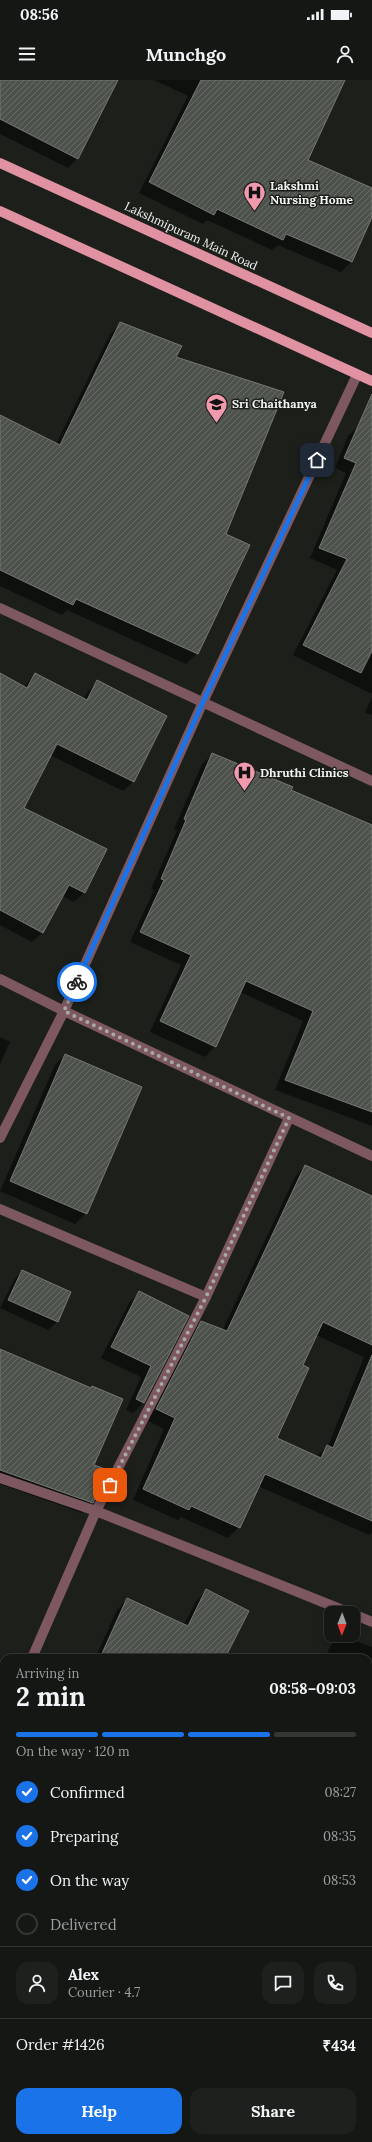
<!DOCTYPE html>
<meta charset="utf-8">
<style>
body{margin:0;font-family:Lora,serif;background:#1e201d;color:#f1f3f6;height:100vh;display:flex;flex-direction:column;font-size:15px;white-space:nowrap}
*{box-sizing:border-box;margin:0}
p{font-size:13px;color:#9d9fa0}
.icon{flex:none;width:22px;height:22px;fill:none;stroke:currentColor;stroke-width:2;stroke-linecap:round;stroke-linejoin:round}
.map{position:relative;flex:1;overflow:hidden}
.drawer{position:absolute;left:0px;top:1574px;width:372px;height:488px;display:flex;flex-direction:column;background:#151714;border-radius:12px 12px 0 0;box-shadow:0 2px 6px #0003,0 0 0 1px #343634}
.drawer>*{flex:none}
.needle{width:26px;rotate:181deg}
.tools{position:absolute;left:324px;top:1526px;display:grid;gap:8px}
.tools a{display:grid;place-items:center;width:36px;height:36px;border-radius:8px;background:#151714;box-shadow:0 2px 6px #0003,0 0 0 1px #343634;font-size:20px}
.pin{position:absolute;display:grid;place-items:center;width:34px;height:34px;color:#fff;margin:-17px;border-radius:8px;box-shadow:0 2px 6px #0006}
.courier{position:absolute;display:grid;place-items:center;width:40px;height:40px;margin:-20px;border:3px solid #1a73e8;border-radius:50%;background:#fff;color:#222;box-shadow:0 1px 5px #0007}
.summary em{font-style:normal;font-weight:800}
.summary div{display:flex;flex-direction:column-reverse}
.summary{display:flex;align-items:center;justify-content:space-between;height:68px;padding:0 16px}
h1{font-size:26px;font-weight:800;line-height:30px}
.bar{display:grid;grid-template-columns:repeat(4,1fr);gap:6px 4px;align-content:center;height:48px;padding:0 16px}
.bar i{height:5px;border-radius:3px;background:#343634}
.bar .selected{background:#1a73e8}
.bar p{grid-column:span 4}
.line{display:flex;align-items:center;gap:10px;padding:0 16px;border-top:1px solid #343634}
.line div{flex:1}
.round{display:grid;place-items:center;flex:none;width:42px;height:42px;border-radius:12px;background:#1e201d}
ol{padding:0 16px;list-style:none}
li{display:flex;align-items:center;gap:12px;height:44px}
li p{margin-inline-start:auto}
li .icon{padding:4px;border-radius:50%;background:#1a73e8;color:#fff;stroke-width:4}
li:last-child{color:#9d9fa0}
li i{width:22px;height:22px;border:2px solid #343634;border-radius:50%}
.button{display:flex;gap:8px;margin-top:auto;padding:8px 16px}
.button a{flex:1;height:46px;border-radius:12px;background:#1a73e8;color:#fff;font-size:16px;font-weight:800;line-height:46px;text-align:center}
.button a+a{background:#1e201d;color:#f1f3f6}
.status{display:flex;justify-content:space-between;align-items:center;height:28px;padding:0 20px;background:#151714;direction:ltr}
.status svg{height:11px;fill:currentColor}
header{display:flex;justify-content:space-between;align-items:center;height:52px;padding:0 16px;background:#151714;font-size:18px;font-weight:800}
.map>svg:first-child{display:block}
.shadow{fill:#0007;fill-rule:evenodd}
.building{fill:url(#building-hatch);stroke:#757973}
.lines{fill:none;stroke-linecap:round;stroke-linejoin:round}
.minor{stroke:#7e5860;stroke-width:10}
.major{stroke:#e192a2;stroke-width:10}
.done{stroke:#a6a9a5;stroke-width:4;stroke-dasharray:0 7.2}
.route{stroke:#1a73e8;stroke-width:5}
.labels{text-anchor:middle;stroke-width:3;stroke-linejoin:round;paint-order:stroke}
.poi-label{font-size:12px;font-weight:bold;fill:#f1f4f0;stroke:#1c1f1a;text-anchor:start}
.street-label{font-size:12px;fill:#f1f4f0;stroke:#1c1f1a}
</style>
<div class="status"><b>08:56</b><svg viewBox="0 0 49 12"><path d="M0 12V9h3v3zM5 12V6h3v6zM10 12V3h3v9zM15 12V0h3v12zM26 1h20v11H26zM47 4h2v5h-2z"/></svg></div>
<header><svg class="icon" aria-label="menu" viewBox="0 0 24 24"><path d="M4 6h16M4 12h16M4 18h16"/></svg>Munchgo<svg class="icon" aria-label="person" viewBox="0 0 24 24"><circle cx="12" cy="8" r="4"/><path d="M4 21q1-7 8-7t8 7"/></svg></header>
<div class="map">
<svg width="372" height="2062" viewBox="0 0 372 2062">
<defs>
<pattern id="building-hatch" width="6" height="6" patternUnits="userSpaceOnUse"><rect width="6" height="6" fill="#4e524c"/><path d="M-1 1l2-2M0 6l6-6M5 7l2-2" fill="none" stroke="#686c66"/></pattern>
</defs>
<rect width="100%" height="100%" fill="#1c1f1a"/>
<g class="shadow">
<polygon points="0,0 117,0 78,78 68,88 0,54"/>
<polygon points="154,0 344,0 307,80 372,109 372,135 351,182 341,192 278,165 272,170 207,140 203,144 139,113 188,16"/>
<polygon points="121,243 175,278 224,454 197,573 186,584 67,530 62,535 0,506 0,336 56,364 110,254"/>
<polygon points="359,346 372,352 372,614 293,575 337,490 310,478 346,393 335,388 348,356"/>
<polygon points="0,594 24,607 35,594 83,620 88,611 98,601 166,636 133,702 123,711 50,675 22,728 105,769 84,813 74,822 62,816 42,853 32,862 0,845"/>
<polygon points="372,617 372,635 365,633"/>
<polygon points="213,674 372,753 372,1046 275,1010 303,941 240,912 215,966 205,977 150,952 181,885 130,862 154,810 151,809 177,750 174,749 202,684"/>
<polygon points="0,957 10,962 0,984"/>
<polygon points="65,975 86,1133 75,1144 0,1111 55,985"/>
<path d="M305 1086 372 1117V1452L369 1455 258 1406 239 1447 228 1458 181 1437 178 1440 133 1420 164 1349 146 1340 190 1254 201 1243 222 1251 295 1097ZM316 1255 364 1277 328 1366 316 1377 275 1359 301 1286Z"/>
<polygon points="22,1191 70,1213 57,1242 48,1250 0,1228 14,1200"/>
<polygon points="140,1212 188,1236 143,1323 133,1333 126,1330 141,1297 101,1278 129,1223"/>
<polygon points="0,1268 90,1309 92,1307 92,1422 82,1433 0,1404"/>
<polygon points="206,1511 224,1578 95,1578 117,1530 127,1519 184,1545 196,1521"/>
<polygon points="341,1555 372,1567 372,1770 368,1779 368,1578 325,1578 330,1566"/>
<polygon points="368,1876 372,1878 372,1961 368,1959"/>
<polygon points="368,2023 372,2025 372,2062 279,2062 280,2058 368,2058"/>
<polygon points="37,2058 102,2058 101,2062 35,2062"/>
</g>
<g class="building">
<polygon points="0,0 118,0 78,79 0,39"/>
<polygon points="201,0 345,0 308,80 372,108 372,137 352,182 286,154 283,160 217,129 214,135 149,102"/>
<polygon points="120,242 182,266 176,277 284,312 226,454 250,465 198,574 76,519 73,525 0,490 0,335 60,365"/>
<polygon points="372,314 372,571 361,593 303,565 347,479 319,468 356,383 344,378"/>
<polygon points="0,593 27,608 35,593 87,620 97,600 167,636 134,702 57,664 24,728 107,769 85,813 69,805 43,853 0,830"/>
<polygon points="212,673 293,707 291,710 372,745 372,1032 285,1000 313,931 246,901 216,967 160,941 191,875 140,852 164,800 161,799 186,740 184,739"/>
<polygon points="65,974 142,1007 87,1134 10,1101"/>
<polygon points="305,1085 372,1116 372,1265 323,1242 303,1285 309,1288 277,1358 321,1378 327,1365 333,1368 372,1275 372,1441 265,1394 240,1448 191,1426 189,1430 143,1409 175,1338 156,1329 201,1241 227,1251"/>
<polygon points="22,1190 71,1212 58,1242 8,1220"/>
<polygon points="139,1211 189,1236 144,1323 136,1319 151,1286 111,1267"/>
<polygon points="0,1269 91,1308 92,1306 123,1319 94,1385 108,1390 93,1423 0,1390"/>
<polygon points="206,1509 249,1531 225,1578 100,1578 127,1518 188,1546"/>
</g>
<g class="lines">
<g class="minor">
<polyline points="0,528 372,701"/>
<polyline points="0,899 64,931 372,1076"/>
<polyline points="0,1058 64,931 203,622 357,295"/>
<polyline points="0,1129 206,1217"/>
<polyline points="0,1398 96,1431 350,1533"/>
<polyline points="353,1534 372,1542"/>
<polyline points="32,1578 96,1431 206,1217 289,1038"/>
<polyline points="0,1650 4,1641"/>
<polyline points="0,1817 4,1818"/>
<polyline points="368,1969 372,1970"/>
</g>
<g class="major">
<polyline points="0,83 372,253"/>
<polyline points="0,131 372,301"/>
</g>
</g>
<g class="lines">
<polyline class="done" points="77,902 64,931 289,1038 206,1217 110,1405"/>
<polyline class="route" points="77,902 203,622 317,380"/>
</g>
<defs>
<symbol id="hospital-pin" viewBox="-11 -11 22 30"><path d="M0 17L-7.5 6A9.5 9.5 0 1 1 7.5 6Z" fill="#f29aad" stroke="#1c1f1a"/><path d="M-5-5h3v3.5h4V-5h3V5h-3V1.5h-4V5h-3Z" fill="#111"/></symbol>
<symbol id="university-pin" viewBox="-11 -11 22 30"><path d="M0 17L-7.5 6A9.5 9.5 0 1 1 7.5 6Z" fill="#f29aad" stroke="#1c1f1a"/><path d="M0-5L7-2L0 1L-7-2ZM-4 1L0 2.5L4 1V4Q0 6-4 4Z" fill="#111"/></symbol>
</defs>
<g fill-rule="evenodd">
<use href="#hospital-pin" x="242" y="100" width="25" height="34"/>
<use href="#university-pin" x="204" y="312" width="25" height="34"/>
<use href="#hospital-pin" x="232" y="680" width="25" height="34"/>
</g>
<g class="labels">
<g class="poi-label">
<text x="270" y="110">Lakshmi<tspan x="270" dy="14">Nursing Home</tspan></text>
<text x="232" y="328">Sri Chaithanya</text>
<text x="260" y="697">Dhruthi Clinics</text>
</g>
<g class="street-label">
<text transform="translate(191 156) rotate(25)" y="4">Lakshmipuram Main Road</text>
</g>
</g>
</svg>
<div class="tools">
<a><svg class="needle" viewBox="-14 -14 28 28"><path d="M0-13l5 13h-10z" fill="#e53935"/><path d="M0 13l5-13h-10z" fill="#9d9fa0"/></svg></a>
</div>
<div class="pin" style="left:110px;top:1405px;background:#ea580c"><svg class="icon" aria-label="bag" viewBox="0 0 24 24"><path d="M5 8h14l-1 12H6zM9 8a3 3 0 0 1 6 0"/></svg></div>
<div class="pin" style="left:317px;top:380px;background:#1f2937"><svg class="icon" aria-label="home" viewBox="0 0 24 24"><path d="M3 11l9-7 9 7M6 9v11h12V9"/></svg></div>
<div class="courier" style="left:77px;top:902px"><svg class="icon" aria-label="bike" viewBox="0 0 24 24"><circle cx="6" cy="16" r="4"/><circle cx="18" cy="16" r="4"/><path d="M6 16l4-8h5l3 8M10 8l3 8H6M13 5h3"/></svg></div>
<section class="drawer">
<div class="summary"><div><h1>2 min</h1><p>Arriving in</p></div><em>08:58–09:03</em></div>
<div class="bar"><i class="selected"></i><i class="selected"></i><i class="selected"></i><i></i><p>On the way · 120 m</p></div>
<ol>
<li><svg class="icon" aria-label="check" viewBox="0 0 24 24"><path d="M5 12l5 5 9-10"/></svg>Confirmed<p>08:27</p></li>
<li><svg class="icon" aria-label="check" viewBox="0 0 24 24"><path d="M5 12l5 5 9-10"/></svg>Preparing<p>08:35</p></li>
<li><svg class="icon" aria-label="check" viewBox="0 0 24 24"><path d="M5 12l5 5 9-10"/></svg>On the way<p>08:53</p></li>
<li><i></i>Delivered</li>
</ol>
<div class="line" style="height:72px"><a class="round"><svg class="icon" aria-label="person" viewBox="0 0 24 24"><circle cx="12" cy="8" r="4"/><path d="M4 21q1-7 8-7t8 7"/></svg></a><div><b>Alex</b><p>Courier · 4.7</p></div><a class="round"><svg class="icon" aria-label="chat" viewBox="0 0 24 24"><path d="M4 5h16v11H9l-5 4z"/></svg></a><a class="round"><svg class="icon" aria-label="phone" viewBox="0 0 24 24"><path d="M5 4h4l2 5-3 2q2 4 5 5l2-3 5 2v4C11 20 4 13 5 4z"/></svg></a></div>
<div class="line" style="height:52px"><div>Order #1426</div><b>₹434</b></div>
<div class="button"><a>Help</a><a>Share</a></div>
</section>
</div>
